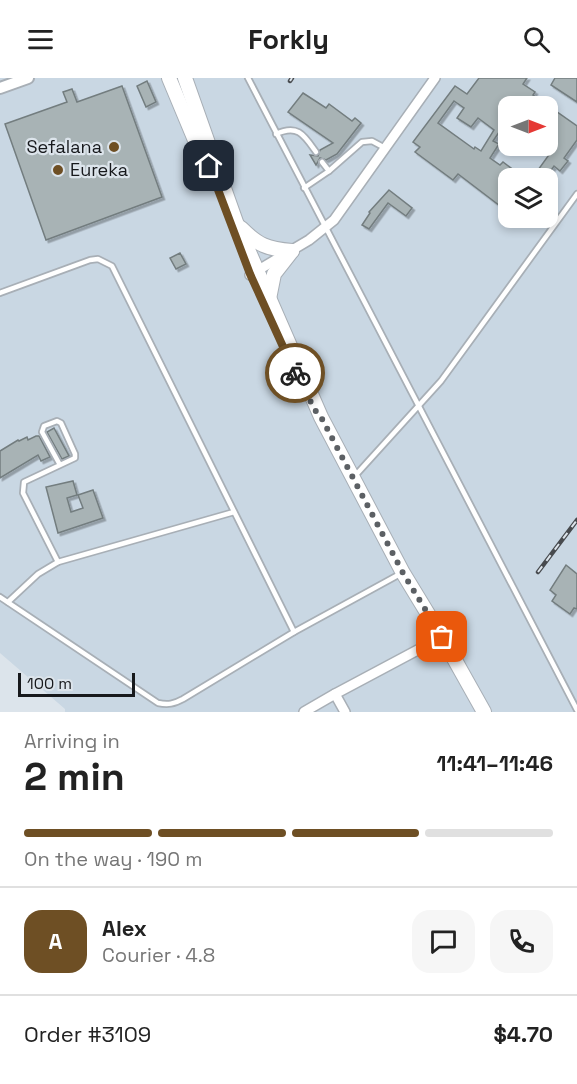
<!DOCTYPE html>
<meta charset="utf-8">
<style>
body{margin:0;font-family:"Space Grotesk",sans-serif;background:#f6f6f6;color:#222;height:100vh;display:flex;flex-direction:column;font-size:22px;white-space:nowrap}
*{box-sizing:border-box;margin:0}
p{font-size:20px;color:#767676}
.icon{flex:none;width:33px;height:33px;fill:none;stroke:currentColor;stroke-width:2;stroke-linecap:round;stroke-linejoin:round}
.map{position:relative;height:634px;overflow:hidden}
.side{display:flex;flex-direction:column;background:#fff;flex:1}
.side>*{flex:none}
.needle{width:39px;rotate:90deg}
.controls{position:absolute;left:498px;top:18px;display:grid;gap:12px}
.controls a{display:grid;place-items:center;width:60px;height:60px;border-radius:12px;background:#fff;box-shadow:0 3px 9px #0003;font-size:30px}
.scale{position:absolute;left:18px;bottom:15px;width:117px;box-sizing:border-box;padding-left:6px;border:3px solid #17191c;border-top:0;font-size:16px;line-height:21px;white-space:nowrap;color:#17191c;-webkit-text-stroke:4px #dce4eb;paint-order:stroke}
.pin{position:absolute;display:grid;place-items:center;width:51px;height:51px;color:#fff;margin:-26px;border-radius:12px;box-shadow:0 3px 9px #0006}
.courier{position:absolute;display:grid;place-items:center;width:60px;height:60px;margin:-30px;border:4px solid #6e4f24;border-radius:50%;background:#fff;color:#222;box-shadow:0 2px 8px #0007}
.headline em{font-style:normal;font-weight:700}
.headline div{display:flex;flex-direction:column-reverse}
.headline{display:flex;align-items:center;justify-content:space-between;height:102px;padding:0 24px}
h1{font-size:39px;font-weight:700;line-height:45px}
.bar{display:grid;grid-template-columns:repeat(4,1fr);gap:9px 6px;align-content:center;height:72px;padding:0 24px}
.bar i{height:8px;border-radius:4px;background:#e0e0e0}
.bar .active{background:#6e4f24}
.bar p{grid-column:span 4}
.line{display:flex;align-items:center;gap:15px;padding:0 24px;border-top:2px solid #e0e0e0}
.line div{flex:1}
.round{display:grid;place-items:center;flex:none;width:63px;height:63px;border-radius:18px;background:#f6f6f6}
header{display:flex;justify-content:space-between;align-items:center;height:78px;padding:0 24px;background:#fff;font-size:27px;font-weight:700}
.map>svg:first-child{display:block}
.built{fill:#c9d7e3;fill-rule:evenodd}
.building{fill:#a8b3b5;stroke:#737d7f;stroke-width:1.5;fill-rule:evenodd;filter:url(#shadow)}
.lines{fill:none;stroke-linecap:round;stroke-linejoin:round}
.service-casing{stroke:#a8afb6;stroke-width:8}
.minor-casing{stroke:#a8afb6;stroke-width:12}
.tertiary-casing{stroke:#a8afb6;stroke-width:14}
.primary-casing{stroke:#a8afb6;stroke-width:16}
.service{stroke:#fff;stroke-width:4.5}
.minor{stroke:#fff;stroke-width:9}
.tertiary{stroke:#fff;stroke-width:10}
.primary{stroke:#fff;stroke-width:14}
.rail-casing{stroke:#474a4e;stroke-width:4.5}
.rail{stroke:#dce4eb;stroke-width:2;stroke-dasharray:7;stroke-linecap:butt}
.done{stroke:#5c6064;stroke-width:6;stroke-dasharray:0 10.8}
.route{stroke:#6e4f24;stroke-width:8}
.poi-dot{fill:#6e4f24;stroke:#dce4eb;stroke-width:2}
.labels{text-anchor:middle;stroke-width:4.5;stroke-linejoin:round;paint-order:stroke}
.poi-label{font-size:18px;fill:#17191c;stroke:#dce4eb;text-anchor:end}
</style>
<header><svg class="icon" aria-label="menu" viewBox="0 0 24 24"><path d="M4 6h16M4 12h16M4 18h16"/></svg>Forkly<svg class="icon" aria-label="search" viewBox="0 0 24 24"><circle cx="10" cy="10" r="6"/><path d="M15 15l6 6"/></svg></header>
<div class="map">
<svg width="577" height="634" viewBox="0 0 577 634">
<defs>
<filter id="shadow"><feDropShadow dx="2.5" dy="2.5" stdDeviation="0" flood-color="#0004"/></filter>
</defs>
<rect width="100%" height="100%" fill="#dce4eb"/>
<path class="built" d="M0 0H577V634H65V631L0 575ZM508 28H548V68H508ZM508 100H548V140H508Z"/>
<g class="building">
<path d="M479 0H527L523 6 535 14 533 17 577 48V62L564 80 568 83 560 93 554 88 547 98 538 92 551 74 548 72V28H508V41L493 63 499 66 490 80 500 87 503 84 524 100H508V134L458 96 453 102 415 74 420 69 413 64 455 8 467 16ZM454 23 464 30 457 40 471 49 478 40 494 52 481 73 475 69 474 71 438 45Z"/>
<polygon points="555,0 577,0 577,24 551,7"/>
<polygon points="147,3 156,24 146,29 137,8"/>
<polygon points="122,8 162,119 46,162 5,46 67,24 63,14 72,11 77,24"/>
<polygon points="303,15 326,30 329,26 352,43 355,40 361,45 337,76 326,82 320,80 316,87 310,77 318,78 320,72 333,65 288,34"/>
<polygon points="389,112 412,130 406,138 388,125 369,151 362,147 370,135 369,134"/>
<polygon points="180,175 186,186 176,191 170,180"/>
<polygon points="54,350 69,378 62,381 47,354"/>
<polygon points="36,358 39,358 50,379 41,383 38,377 0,400 0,373 18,362 19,363 27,359 28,362"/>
<polygon points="73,403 77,417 67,420 71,434 83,430 78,417 93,412 103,440 58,455 46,409"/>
<polygon points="566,487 577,496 577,531 574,530 570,536 552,523 556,517 550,512"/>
</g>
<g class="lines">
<defs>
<g id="service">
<polyline points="248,0 577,632"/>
<path d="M276 56C298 46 304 57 316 74"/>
<polyline points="322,84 329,93"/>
<polyline points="304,110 329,93 362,64 372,63 385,70"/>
<polyline points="0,215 90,182 98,181 112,188 294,554"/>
<polyline points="354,399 441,303 577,116"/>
<polyline points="58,484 23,415 24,404 75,380 75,376 61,345 57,343 44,348 42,354 60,387"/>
<path d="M0 519 158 625C168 627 174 626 183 621L294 554 400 496"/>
<polyline points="8,524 38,496 58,484 234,434"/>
</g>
<g id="minor">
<polyline points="250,197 309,162 334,142 435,0"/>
<polyline points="335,616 345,634"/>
<polyline points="304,634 335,616 442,559"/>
</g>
<polyline id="tertiary" points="0,10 28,0"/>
<g id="primary">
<polyline points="169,0 197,67 205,76"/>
<polyline points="185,0 236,144 321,339 403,495 442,559 484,634"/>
<path d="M241 150C258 167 267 171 292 173"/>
<polyline points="269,221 274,196 292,173"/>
</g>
</defs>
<use href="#service" class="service-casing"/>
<use href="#minor" class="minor-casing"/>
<use href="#tertiary" class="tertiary-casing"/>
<use href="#primary" class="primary-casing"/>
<use href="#service" class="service"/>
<use href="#minor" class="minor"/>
<use href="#tertiary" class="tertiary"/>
<use href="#primary" class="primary"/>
<defs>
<g id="rail">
<polyline points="290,3 292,0"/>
<polyline points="538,494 577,442"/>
</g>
</defs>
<use href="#rail" class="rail-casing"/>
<use href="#rail" class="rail"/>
</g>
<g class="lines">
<polyline class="done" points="295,295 318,337 321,339 403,495 442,559"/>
<polyline class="route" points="209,88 250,196 295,295"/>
</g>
<g class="poi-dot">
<circle cx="114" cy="69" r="6"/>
<circle cx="58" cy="92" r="6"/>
</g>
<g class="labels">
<g class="poi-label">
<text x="102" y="75">Sefalana</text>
<text x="70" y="98" text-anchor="start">Eureka</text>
</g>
</g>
</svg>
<div class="controls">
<a><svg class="needle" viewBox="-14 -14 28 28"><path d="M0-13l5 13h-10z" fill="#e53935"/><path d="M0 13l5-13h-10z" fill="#767676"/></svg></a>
<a><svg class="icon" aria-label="layers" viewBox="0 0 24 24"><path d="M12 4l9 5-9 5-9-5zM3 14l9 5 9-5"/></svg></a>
</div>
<div class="scale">100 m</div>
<div class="pin" style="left:442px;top:559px;background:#ea580c"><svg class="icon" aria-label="bag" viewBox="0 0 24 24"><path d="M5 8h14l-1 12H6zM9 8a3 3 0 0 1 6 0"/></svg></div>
<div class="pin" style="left:209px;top:88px;background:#1f2937"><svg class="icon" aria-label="home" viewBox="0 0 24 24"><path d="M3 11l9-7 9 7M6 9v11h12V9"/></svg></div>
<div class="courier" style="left:295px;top:295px"><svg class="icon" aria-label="bike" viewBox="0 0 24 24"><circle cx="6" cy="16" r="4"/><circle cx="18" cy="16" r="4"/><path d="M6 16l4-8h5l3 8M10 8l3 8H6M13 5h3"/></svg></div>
</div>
<section class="side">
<div class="headline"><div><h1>2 min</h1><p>Arriving in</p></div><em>11:41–11:46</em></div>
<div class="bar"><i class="active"></i><i class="active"></i><i class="active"></i><i></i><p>On the way · 190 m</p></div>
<div class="line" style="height:108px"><b class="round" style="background:#6e4f24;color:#fff">A</b><div><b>Alex</b><p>Courier · 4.8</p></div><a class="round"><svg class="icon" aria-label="chat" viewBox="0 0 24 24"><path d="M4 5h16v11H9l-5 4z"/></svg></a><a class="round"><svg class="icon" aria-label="phone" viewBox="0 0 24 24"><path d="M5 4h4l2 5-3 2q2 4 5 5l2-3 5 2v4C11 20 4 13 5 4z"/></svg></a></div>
<div class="line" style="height:78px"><div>Order #3109</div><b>$4.70</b></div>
</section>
